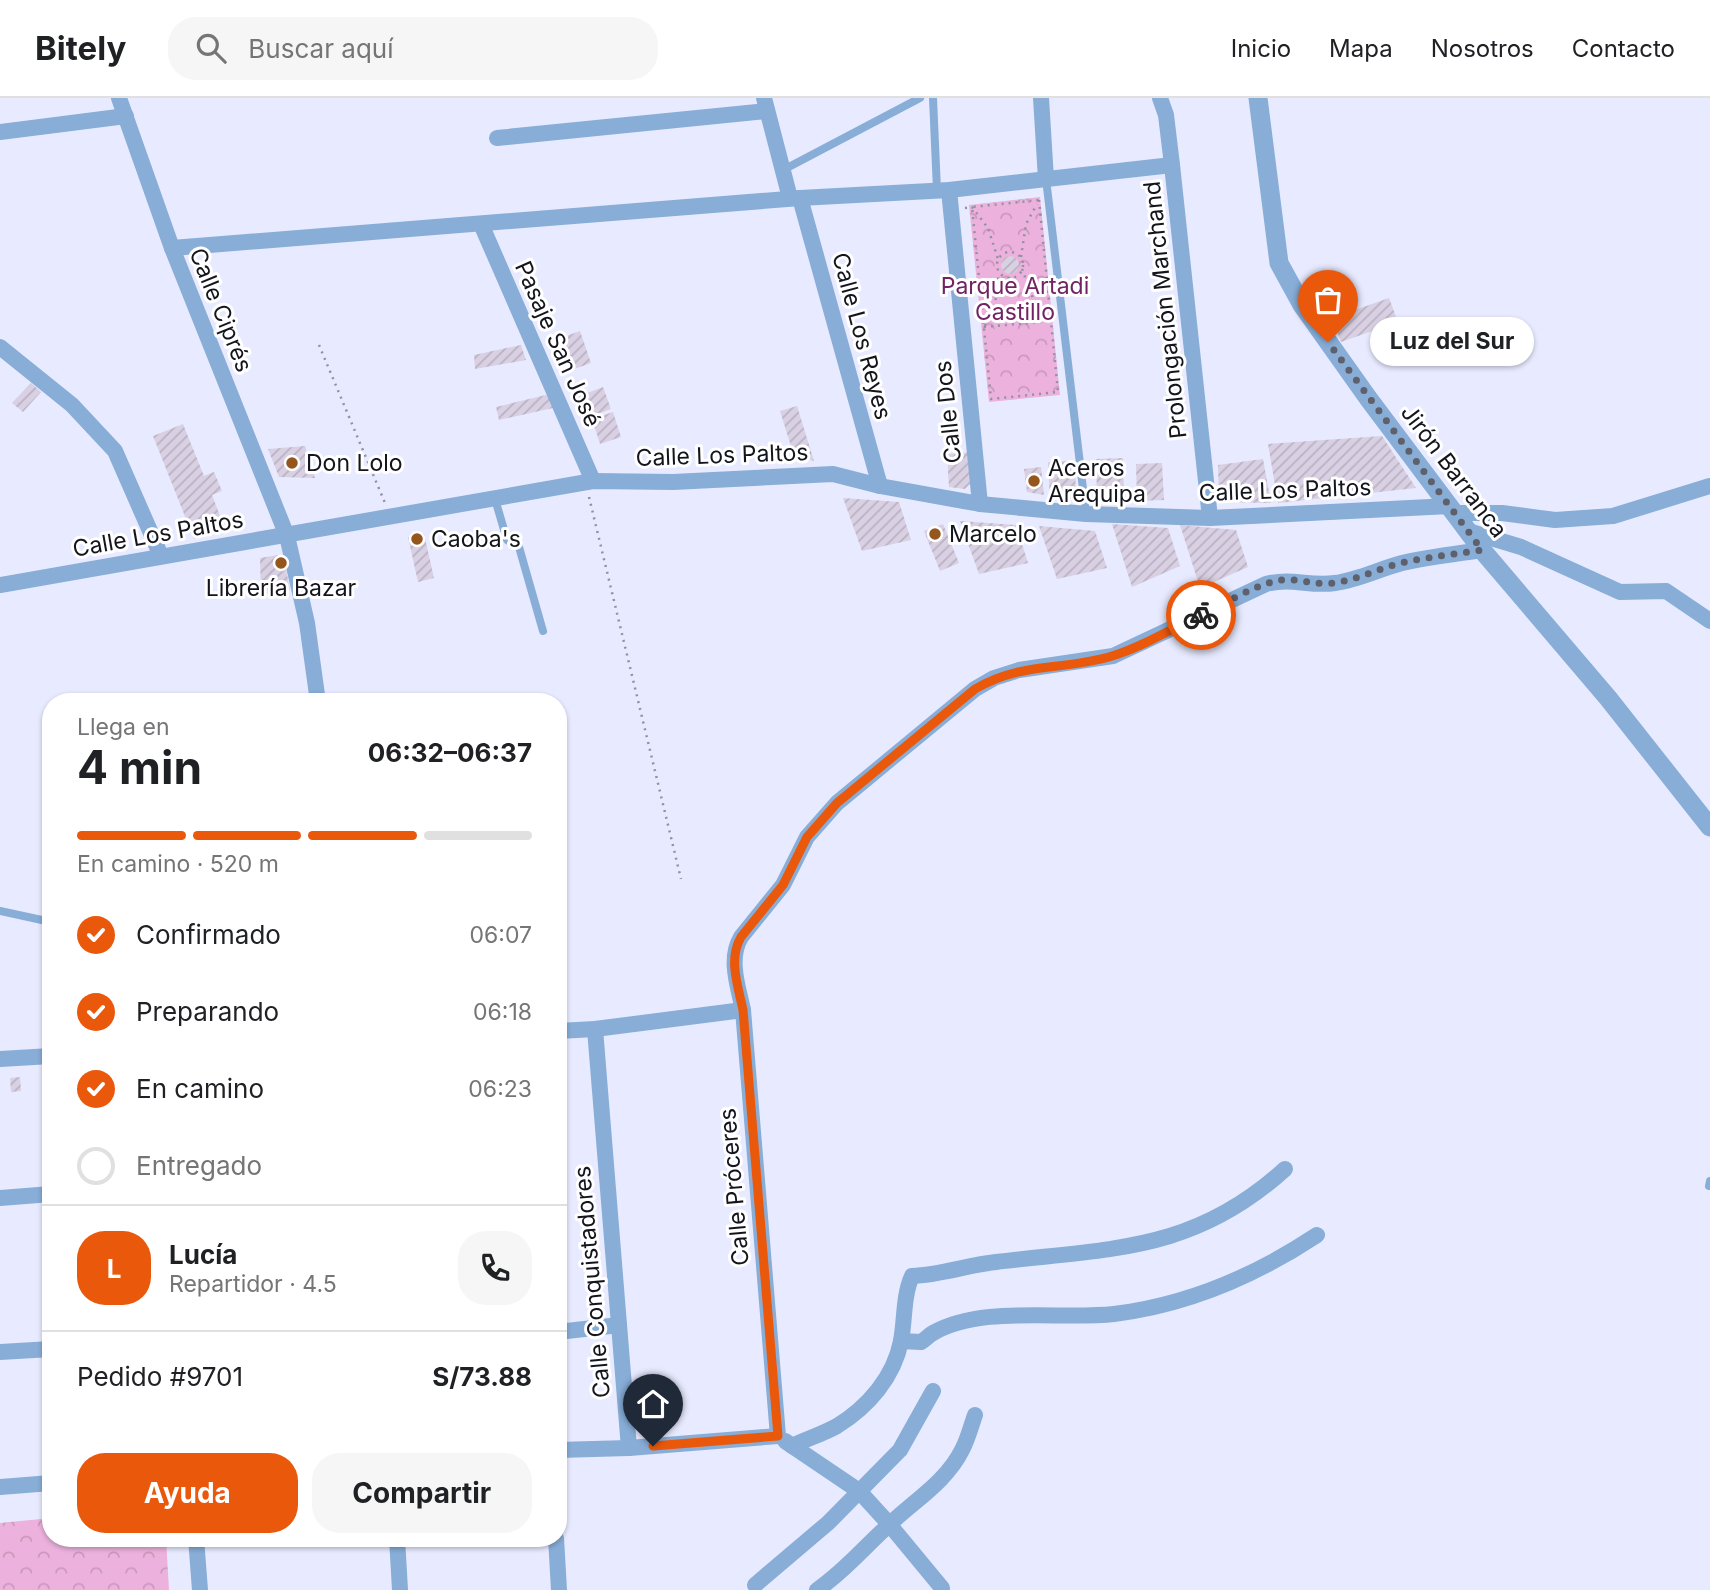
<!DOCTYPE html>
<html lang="es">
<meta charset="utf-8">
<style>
body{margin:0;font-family:Inter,sans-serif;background:#f6f6f6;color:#202124;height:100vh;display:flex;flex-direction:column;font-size:26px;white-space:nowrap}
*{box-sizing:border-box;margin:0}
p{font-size:23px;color:#757577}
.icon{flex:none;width:38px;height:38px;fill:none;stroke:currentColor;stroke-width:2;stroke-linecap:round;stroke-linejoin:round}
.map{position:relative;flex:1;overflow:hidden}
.side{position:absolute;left:42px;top:595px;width:525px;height:854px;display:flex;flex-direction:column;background:#fff;border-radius:28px;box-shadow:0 2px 5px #0004}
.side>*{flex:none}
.pin{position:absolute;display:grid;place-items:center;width:60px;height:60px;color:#fff;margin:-72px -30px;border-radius:50% 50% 50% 0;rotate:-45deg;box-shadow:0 0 7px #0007}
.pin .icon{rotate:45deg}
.courier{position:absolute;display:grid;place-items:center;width:70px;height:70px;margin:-35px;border:5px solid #ea580c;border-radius:50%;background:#fff;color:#222;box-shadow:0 2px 9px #0007}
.bubble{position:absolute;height:49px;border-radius:24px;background:#fff;box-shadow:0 2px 5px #0004;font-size:23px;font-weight:700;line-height:49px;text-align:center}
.headline em{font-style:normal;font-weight:700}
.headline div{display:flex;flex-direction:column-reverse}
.headline{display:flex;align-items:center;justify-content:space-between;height:119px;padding:0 35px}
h1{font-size:46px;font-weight:700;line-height:52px}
.bar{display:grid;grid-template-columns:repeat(4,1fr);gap:10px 7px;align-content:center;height:84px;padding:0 35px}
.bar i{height:9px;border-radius:5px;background:#e0e0e0}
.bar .current{background:#ea580c}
.bar p{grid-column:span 4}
.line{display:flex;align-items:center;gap:18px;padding:0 35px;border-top:2px solid #e0e0e0}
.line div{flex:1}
.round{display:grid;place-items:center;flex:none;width:74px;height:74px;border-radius:28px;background:#f6f6f6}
ol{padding:0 35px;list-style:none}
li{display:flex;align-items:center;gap:21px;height:77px}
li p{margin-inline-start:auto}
li .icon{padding:7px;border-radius:50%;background:#ea580c;color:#fff;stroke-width:4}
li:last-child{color:#757577}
li i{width:38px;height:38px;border:4px solid #e0e0e0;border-radius:50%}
.action{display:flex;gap:14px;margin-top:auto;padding:14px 35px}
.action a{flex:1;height:80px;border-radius:28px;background:#ea580c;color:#fff;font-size:28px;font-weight:700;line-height:80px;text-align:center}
.action a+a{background:#f6f6f6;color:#202124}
header{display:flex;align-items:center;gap:42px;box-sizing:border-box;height:98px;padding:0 35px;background:#fff;border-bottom:2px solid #e0e0e0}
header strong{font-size:33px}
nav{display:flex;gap:38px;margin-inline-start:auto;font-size:24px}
.search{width:490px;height:63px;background:#f6f6f6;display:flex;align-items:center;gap:18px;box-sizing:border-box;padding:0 24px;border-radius:28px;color:#757577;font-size:26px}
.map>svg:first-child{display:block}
.park{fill:url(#park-crowns)}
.building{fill:url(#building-hatch)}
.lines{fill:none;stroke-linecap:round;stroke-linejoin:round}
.path{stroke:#9092a1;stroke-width:2.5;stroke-dasharray:2 5;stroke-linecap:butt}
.service{stroke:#88add7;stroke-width:8}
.minor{stroke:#88add7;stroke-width:16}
.tertiary{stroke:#88add7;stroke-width:19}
.done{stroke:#5e606b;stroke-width:7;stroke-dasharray:0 12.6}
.route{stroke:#ea580c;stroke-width:9}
.poi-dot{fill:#95561d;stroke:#fff;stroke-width:2.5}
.labels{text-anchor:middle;stroke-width:6;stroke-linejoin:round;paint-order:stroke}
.park-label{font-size:23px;fill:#712363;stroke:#fff}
.street-label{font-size:23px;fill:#14151c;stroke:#fff}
.poi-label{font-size:23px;fill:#14151c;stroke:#fff;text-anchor:start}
</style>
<header>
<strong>Bitely</strong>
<div class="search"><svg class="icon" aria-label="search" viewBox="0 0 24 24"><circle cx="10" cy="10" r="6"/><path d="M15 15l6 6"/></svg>Buscar aquí</div>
<nav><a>Inicio</a><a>Mapa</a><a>Nosotros</a><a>Contacto</a></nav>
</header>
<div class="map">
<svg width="1710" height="1492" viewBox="0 0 1710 1492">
<defs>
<pattern id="park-crowns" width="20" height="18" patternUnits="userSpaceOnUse" patternTransform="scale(1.75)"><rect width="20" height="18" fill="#ecb2dd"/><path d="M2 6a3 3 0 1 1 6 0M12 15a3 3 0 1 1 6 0" fill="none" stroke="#ca98bd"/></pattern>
<pattern id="building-hatch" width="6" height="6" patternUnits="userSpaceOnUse" patternTransform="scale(1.75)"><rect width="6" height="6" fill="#d9d0e3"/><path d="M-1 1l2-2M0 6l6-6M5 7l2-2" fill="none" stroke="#b9b2c2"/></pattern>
</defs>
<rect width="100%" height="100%" fill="#e8eaff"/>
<g class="park">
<polygon points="1040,99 1060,297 989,304 969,107"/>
<polygon points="51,1420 51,1440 166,1440 169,1492 0,1492 0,1425"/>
</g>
<g class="building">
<circle cx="1010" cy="167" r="9"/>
<polygon points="1389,200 1398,224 1341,244 1332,220"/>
<polygon points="580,233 591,265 566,274 555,242"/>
<polygon points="521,247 526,262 475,271 474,257"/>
<polygon points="31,285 41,294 23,314 12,305"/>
<polygon points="603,289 611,311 585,321 577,299"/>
<polygon points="550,296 553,310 499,322 496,309"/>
<polygon points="797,308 814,363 794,358 780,313"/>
<polygon points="613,314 621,339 600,346 592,321"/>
<polygon points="183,326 204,378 214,374 222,393 212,397 224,428 194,441 153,338"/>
<polygon points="1382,338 1416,390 1278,405 1268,346"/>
<polygon points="305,348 315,380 279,379 268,351"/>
<polygon points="971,354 973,383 965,391 949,389 947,356"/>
<polygon points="1123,360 1124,397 1097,399 1096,361"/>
<polygon points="1263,361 1271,405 1219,404 1218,367"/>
<polygon points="1075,363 1076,401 1050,402 1048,364"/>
<polygon points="1162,365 1164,402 1137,403 1136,366"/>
<polygon points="1041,369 1044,397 1027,394 1024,371"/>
<polygon points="843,400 899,404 911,442 862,453"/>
<polygon points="960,423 1016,427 1028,465 979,476"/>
<polygon points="943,426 959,465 940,473 924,433"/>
<polygon points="1112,426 1168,430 1180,468 1132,489"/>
<polygon points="1180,427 1236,432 1248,469 1200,490"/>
<polygon points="1039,428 1095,433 1107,470 1057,481"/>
<polygon points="424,436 434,480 418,484 408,439"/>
<polygon points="278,457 284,461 290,492 261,497 260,460"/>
<polygon points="20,979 21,993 11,994 10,980"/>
</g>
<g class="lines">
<g class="path">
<polygon points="1039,102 1058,294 991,301 972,109"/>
<polyline points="965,110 972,109 988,130 998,161"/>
<circle cx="1010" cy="167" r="13"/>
<polyline points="1021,159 1026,126 1037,106"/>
<polyline points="1022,171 1034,203 1050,223"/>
<polyline points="985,228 995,206 999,175"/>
<polyline points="984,229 1051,223"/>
<polyline points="319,247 385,405"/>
<polyline points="589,399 681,781"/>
</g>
<g class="service">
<polyline points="933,0 937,92"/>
<polyline points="783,72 920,0"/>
<polyline points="1046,81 1086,416"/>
<polyline points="495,401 507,442 519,449 543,533"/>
<polyline points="0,813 51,824"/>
<polyline points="1709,1088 1710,1083"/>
</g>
<g class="minor">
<polyline points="119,0 172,150 287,438 307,525 318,604"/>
<polyline points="764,0 790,100"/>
<polyline points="1041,0 1046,81"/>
<polyline points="1160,0 1166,17 1172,67 1210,420"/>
<polyline points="0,34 126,18"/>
<polyline points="497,40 767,13"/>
<polyline points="949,92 980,406"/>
<polyline points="800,100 880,388"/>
<polyline points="481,126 593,383"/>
<polyline points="172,150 800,100 949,92 1172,67"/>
<polyline points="0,249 72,307 115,353 161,458"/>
<polyline points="1454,415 1502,415 1555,422 1613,418 1710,388"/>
<polyline points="1468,433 1521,449 1620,494 1666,493 1710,523"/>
<polyline points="0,487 593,383 673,384 833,376 880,388 980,406 1086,416 1210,420 1450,408"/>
<polyline points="595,931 629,1350"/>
<polyline points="558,933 595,931 743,912"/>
<polyline points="0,961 51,958"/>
<polyline points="0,1100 51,1096"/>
<polyline points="558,1234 619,1227"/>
<path d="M901 1243 921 1244C925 1242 929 1237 933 1235 981 1207 1060 1222 1114 1216 1188 1207 1255 1178 1317 1137"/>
<polyline points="0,1254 51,1251"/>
<path d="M778 1338 743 912C738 888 728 861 741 839L783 787 807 739 837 705 975 591 994 580 1019 572 1113 558 1266 486C1293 479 1309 489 1335 485 1358 482 1379 471 1402 465 1428 459 1455 456 1482 452"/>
<polyline points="785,1343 859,1393 889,1426 942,1490"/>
<path d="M792 1348C806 1341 823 1336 837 1328 868 1309 894 1279 901 1243 905 1222 903 1198 912 1178 940 1177 968 1167 996 1164 1112 1150 1194 1154 1285 1071"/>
<polyline points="558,1352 629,1350 778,1338"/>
<polyline points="0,1389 51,1385"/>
<polyline points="196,1440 200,1492"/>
<polyline points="397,1440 400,1492"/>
<polyline points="556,1440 559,1492"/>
<polyline points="755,1487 828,1425 900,1352 933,1293"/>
<path d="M817 1492C845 1473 865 1448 890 1426 915 1402 946 1384 962 1352 968 1341 971 1328 975 1317"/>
</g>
<polyline class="tertiary" points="1258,0 1279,165 1302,207 1368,300 1482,452 1608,600 1710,729"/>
</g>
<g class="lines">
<path class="done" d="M1201 517C1224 506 1256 486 1281 482 1301 480 1317 489 1340 484 1361 480 1380 470 1401 465 1428 459 1455 456 1482 452L1328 244"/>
<path class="route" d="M653 1348 778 1338 743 912C738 888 728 861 741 839L783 787 807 739 837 705 975 591C1022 563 1064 573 1112 558 1143 549 1172 530 1201 517"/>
</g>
<g class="poi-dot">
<circle cx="292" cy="365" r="7"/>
<circle cx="1034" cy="383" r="7"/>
<circle cx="935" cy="436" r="7"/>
<circle cx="417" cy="441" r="7"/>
<circle cx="281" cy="465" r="7"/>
</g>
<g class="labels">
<g class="park-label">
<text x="1015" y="196">Parque Artadi<tspan x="1015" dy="26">Castillo</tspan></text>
</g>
<g class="street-label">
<text transform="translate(221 212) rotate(68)" y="8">Calle Ciprés</text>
<text transform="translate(1165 212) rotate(-96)" y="8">Prolongación Marchand</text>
<text transform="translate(862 238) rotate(75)" y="8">Calle Los Reyes</text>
<text transform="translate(558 246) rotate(66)" y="8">Pasaje San José</text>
<text transform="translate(948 314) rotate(-96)" y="8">Calle Dos</text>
<text transform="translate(722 357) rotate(-2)" y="8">Calle Los Paltos</text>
<text transform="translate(1454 373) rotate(53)" y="8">Jirón Barranca</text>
<text transform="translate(1285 392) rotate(-2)" y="8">Calle Los Paltos</text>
<text transform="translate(158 436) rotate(-10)" y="8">Calle Los Paltos</text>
<text transform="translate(734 1089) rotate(-95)" y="8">Calle Próceres</text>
<text transform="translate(592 1184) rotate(-95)" y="8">Calle Conquistadores</text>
</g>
<g class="poi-label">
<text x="306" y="373">Don Lolo</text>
<text x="1048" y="378">Aceros<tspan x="1048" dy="26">Arequipa</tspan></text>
<text x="949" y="444">Marcelo</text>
<text x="431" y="449">Caoba's</text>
<text x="281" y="498" text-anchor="middle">Librería Bazar</text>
</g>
</g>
</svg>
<div class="pin" style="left:1328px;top:244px;background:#ea580c"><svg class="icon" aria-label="bag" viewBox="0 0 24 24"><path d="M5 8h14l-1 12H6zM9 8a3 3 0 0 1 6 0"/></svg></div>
<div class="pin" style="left:653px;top:1348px;background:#1f2937"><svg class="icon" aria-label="home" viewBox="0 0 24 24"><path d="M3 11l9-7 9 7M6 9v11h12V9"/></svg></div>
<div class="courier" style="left:1201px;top:517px"><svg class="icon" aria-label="bike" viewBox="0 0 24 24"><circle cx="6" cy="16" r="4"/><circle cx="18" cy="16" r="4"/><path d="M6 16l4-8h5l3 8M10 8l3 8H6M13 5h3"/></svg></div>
<div class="bubble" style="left:1370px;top:219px;width:164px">Luz del Sur</div>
<section class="side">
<div class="headline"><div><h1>4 min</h1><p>Llega en</p></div><em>06:32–06:37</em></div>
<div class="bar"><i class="current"></i><i class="current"></i><i class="current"></i><i></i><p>En camino · 520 m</p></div>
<ol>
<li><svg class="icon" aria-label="check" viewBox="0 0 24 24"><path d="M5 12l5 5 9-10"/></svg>Confirmado<p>06:07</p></li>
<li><svg class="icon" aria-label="check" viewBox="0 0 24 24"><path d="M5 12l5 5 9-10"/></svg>Preparando<p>06:18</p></li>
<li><svg class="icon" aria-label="check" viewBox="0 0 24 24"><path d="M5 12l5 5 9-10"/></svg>En camino<p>06:23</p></li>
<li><i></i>Entregado</li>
</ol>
<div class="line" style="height:126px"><b class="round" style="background:#ea580c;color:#fff">L</b><div><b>Lucía</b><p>Repartidor · 4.5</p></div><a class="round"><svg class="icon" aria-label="phone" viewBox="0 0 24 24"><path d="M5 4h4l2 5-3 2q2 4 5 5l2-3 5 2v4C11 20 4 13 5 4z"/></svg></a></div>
<div class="line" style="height:91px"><div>Pedido #9701</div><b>S/73.88</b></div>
<div class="action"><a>Ayuda</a><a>Compartir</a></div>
</section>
</div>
